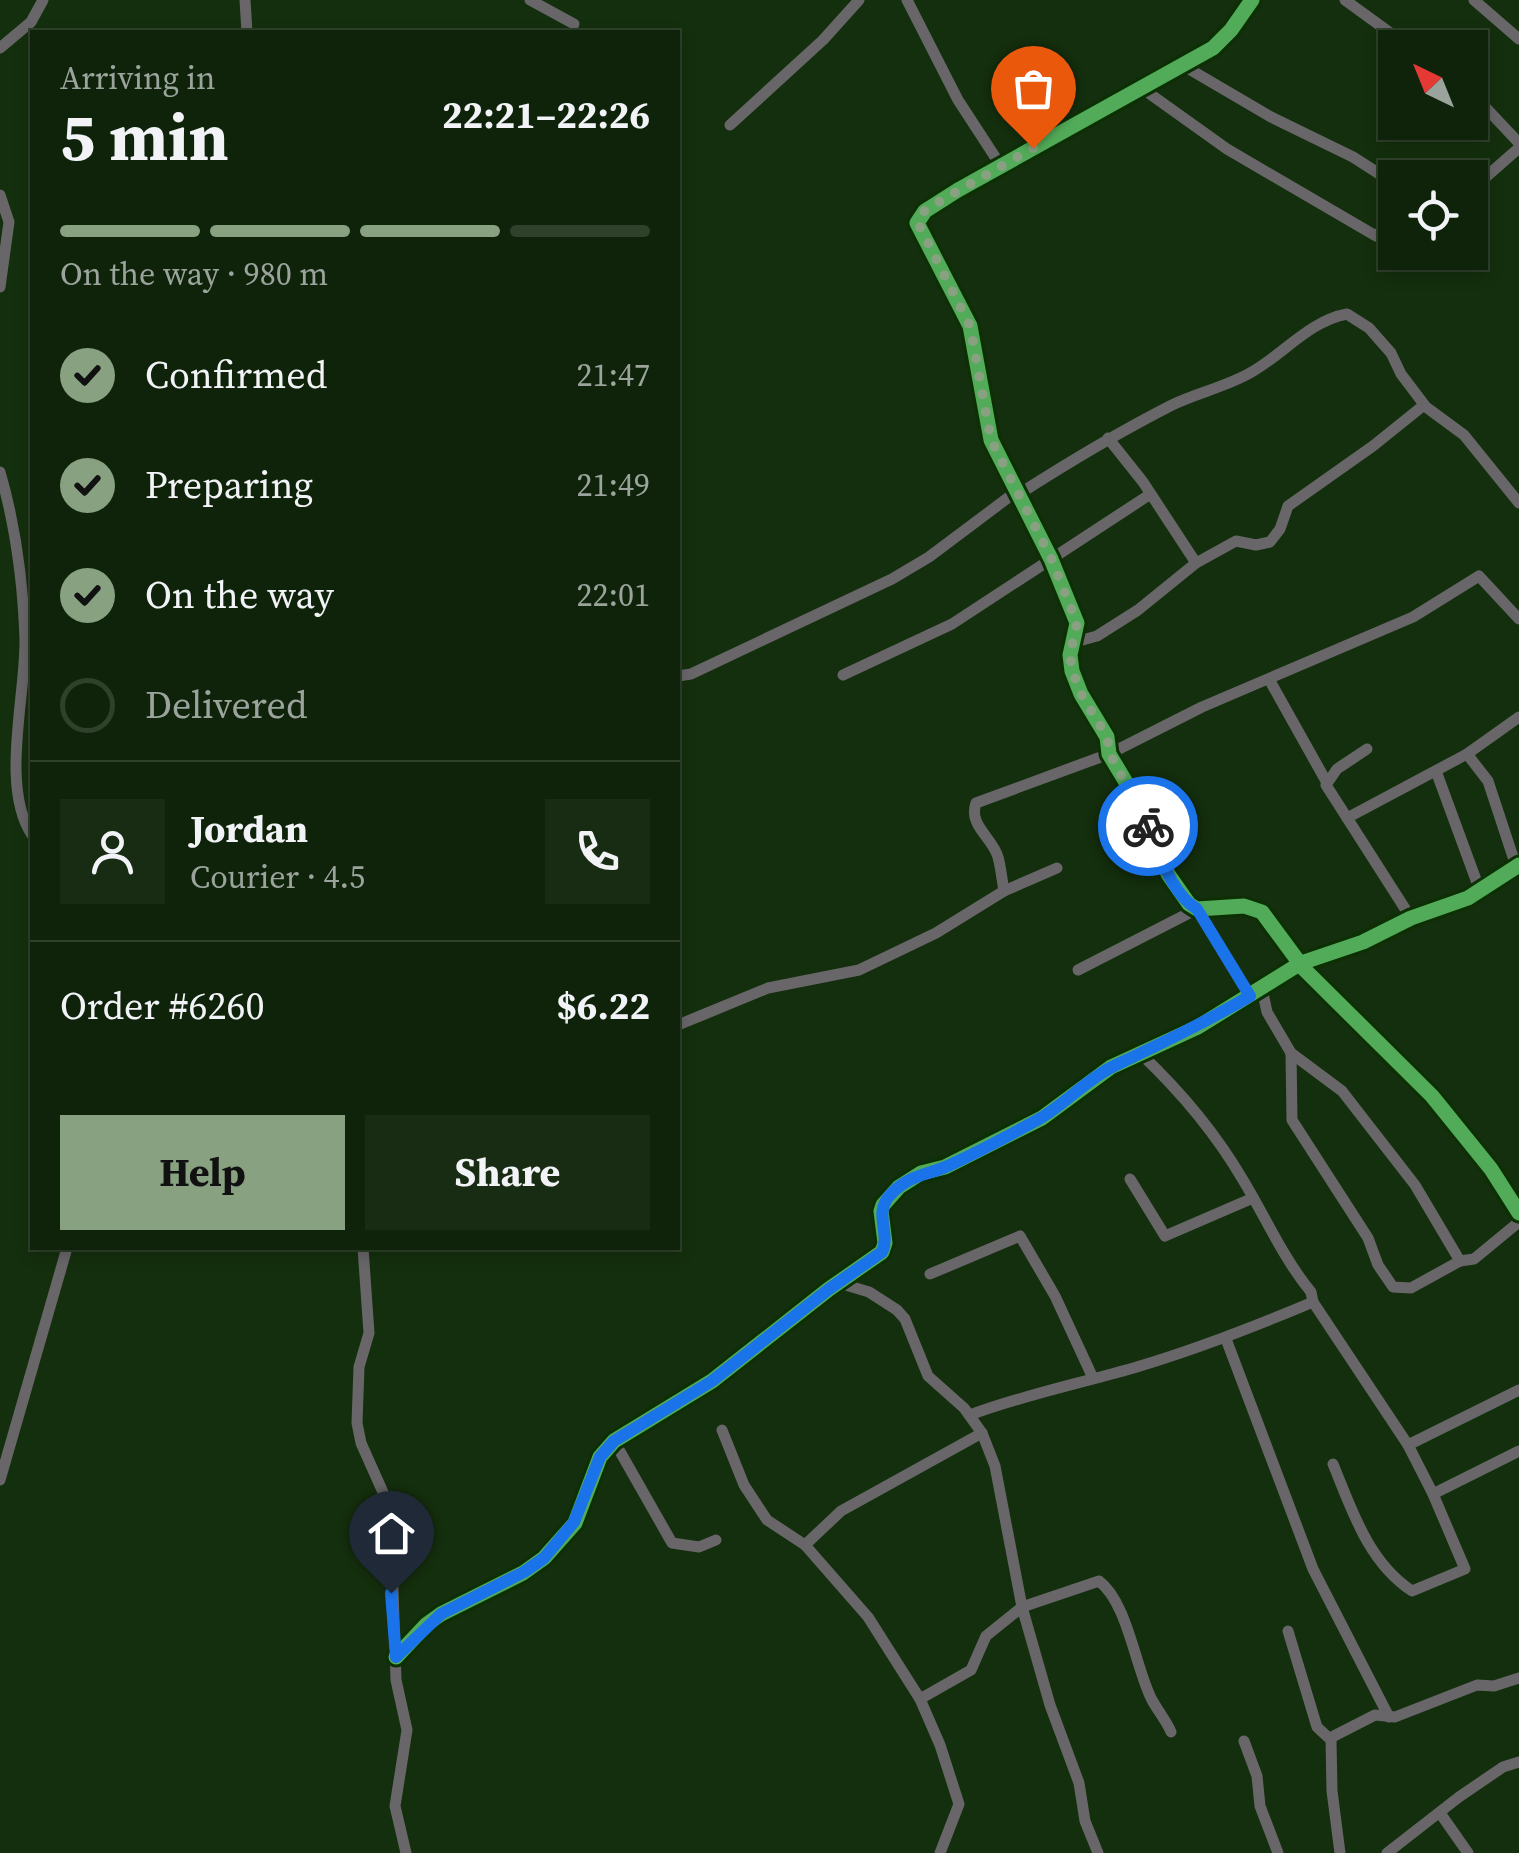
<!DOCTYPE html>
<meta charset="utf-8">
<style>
body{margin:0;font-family:"Source Serif 4",serif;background:#182b13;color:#f1f3f6;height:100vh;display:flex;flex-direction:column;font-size:38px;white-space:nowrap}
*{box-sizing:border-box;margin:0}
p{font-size:32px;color:#9ba49c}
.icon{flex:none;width:55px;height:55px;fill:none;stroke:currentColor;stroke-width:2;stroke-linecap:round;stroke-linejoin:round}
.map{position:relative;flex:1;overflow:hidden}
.sheet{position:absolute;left:30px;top:30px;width:650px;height:1220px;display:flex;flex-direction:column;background:#0f230a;border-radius:0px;box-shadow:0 5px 15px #0003,0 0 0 2px #2f402b}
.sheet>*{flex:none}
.needle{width:65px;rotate:317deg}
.buttons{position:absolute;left:1378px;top:30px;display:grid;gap:20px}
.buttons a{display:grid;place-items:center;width:110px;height:110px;border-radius:0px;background:#0f230a;box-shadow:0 5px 15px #0003,0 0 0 2px #2f402b;font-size:50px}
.pin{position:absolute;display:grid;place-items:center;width:85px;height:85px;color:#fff;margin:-102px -42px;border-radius:50% 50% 50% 0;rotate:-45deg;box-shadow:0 0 10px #0007}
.pin .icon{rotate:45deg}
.courier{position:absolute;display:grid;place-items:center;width:100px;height:100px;margin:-50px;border:8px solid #1a73e8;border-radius:50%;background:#fff;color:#222;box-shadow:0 2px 12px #0007}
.overview em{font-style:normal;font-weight:700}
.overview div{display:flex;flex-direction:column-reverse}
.overview{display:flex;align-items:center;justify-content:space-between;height:170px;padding:0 30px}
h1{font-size:65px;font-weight:700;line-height:75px}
.bar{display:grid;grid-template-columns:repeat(4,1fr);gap:15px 10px;align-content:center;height:120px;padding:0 30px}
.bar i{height:12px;border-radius:8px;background:#2f402b}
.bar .selected{background:#87a181}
.bar p{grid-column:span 4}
.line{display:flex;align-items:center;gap:25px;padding:0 30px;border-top:2px solid #2f402b}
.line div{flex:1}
.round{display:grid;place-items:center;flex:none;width:105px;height:105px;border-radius:0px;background:#182b13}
ol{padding:0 30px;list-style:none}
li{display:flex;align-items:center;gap:30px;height:110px}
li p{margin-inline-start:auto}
li .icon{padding:10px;border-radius:50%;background:#87a181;color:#111;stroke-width:4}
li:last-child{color:#9ba49c}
li i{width:55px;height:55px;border:5px solid #2f402b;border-radius:50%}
.button{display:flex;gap:20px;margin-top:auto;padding:20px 30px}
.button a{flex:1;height:115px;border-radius:0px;background:#87a181;color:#111;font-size:40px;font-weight:700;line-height:115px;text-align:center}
.button a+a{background:#182b13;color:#f1f3f6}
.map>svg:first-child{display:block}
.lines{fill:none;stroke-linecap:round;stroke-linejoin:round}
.minor{stroke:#69666a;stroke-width:11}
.cycleway-casing{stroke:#0c3003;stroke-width:21}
.cycleway{stroke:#51ab58;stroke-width:15}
.done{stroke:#87a181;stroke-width:10;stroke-dasharray:0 18}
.route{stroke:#1a73e8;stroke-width:12}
</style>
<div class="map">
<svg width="1519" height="1853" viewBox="0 0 1519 1853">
<rect width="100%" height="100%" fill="#142f0d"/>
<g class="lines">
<g class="minor">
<polyline points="245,0 247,32"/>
<polyline points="530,0 574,24"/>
<polyline points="907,0 958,100 1001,166"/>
<polyline points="1252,0 1231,30 1213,48 958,190 925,211 917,223 970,326 991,440 1051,559 1077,623 1070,655 1072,671 1081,694 1107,737 1109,754 1139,804 1168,874 1189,904 1197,909 1244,906 1262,912 1304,969 1432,1096 1491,1169 1519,1213"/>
<polyline points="1345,0 1411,48"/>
<polyline points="1474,0 1519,39"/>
<polyline points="0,48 31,22 43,0"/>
<polyline points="1184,66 1271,117 1353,157 1395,184"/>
<polyline points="1143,89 1227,149 1376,236 1395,217"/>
<polyline points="1470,91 1519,143"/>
<polyline points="730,125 823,40 859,0"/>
<polyline points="1470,191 1519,148"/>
<polyline points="0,195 9,222 0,287"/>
<polyline points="1108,438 1143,482 1196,563"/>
<path d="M0 472C16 527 23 582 25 639 26 695 0 787 32 835"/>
<path d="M1019 494C1069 462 1119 432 1172 405 1197 393 1225 387 1250 373 1284 354 1309 321 1347 314L1369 328 1391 353 1401 374 1426 407 1464 435 1519 503"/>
<polyline points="1075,642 1097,636 1138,610 1196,563 1236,541 1256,545 1270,542 1280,529 1288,506 1373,446 1424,405"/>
<polyline points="843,675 952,624 1149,495"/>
<polyline points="678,676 691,674 892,579 929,557 1017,491"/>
<polyline points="1270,681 1326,781"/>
<polyline points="1367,749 1337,769 1326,785 1411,918"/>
<polyline points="1467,754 1488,781 1517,869"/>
<polyline points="1436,771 1479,888"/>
<polyline points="1347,818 1467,754 1519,717"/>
<path d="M1004 891C1002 880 1001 868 998 857 992 837 968 825 976 803L1109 754 1202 707 1413 617 1479 576 1519 619"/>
<polyline points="1078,970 1197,909 1250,996"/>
<polyline points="1262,989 1267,1012 1291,1053 1342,1091 1415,1185 1460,1261 1474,1259 1519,1222"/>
<polyline points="678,1025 768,988 859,970 936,933 1004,891 1057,868"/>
<polyline points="1291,1053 1292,1120 1368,1238 1378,1265 1393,1287 1411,1288 1460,1261"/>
<path d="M1141 1054C1181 1092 1215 1132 1243 1180 1266 1218 1283 1258 1311 1292L1313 1302 1408 1445 1433 1494 1465 1569 1412 1591C1368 1562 1352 1510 1333 1464"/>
<polyline points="1130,1179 1165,1236 1253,1198"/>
<polyline points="363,1248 369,1333 359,1367 357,1423 361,1443 386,1499 382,1524 392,1560 396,1680 407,1730 395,1806 406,1853"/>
<polyline points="930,1274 1020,1236 1055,1296 1093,1378"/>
<polyline points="839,1283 869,1292 897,1310 905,1319 928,1376 964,1408 982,1433 995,1466 1022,1607 1050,1705 1079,1783 1085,1821 1098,1853"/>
<polyline points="1226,1339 1313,1569 1389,1717"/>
<path d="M970 1415C1026 1394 1083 1383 1140 1366 1200 1348 1256 1326 1313 1302"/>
<polyline points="722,1430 744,1485 767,1520 805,1545 868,1617 920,1699 940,1745 959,1804 940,1853"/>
<polyline points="614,1441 672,1543 699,1547 716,1540"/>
<polyline points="1408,1445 1519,1390"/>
<polyline points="0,1480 67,1248"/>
<polyline points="1433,1494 1519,1451"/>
<polyline points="805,1545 841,1511 982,1433"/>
<polyline points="1288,1631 1317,1727 1331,1740 1332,1791 1340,1853"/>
<polyline points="396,1657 427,1624 441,1614 523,1573 544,1558 575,1523 600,1457 614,1441 712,1381 829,1289 882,1252 885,1243 881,1211 883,1205 899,1187 921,1173 945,1167 1042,1118 1111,1067 1198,1027 1301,963 1363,942 1411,918 1468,898 1519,865"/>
<path d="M920 1699 971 1670 986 1636 1022 1607 1099 1581C1127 1602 1135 1665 1151 1698 1157 1710 1166 1720 1171 1732"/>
<polyline points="1330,1738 1375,1715 1395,1717 1477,1685 1494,1686 1519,1678"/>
<polyline points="1244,1741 1257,1776 1260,1806 1278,1853"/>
<polyline points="1440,1813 1468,1853"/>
<polyline points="1387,1853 1459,1797 1503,1767 1519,1762"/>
</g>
<defs>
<g id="cycleway">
<polyline points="1252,0 1231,30 1213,48 958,190 925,211 917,223 970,326 991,440 1051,559 1077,623 1070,655 1072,671 1081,694 1107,737 1109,754 1139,804 1168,874 1189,904 1197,909 1244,906 1262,912 1304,969 1432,1096 1491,1169 1519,1213"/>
<polyline points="396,1657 427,1624 441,1614 523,1573 544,1558 575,1523 600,1457 614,1441 712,1381 829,1289 882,1252 885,1243 881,1211 883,1205 899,1187 921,1173 945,1167 1042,1118 1111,1067 1198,1027 1301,963 1363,942 1411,918 1468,898 1519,865"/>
</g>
</defs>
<use href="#cycleway" class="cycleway-casing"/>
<use href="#cycleway" class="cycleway"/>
</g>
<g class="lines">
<polyline class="done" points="1033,148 925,210 918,223 970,326 991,440 1051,558 1077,623 1070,655 1072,670 1081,694 1107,737 1110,754 1148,826"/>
<path class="route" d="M391 1593 396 1657 441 1614 524 1572 544 1558 574 1522 600 1457 614 1441 712 1381 829 1289 882 1252C891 1233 873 1214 890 1195 911 1173 927 1176 950 1165 980 1151 1010 1135 1039 1119 1065 1104 1087 1079 1114 1066 1160 1044 1206 1022 1250 996L1197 909C1170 893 1160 853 1148 826"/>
</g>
</svg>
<div class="buttons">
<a><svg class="needle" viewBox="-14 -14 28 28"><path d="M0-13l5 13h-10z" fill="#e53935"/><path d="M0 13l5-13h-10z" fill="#9ba49c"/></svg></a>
<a><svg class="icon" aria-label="locate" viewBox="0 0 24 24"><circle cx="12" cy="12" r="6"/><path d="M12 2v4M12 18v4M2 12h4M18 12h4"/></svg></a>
</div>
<div class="pin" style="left:1033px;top:148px;background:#ea580c"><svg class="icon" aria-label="bag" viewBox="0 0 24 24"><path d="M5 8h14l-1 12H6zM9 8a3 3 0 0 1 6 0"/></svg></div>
<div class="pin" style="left:391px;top:1593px;background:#1f2937"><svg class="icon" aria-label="home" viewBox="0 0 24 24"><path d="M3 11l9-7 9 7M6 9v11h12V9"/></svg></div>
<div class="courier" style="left:1148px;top:826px"><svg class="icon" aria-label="bike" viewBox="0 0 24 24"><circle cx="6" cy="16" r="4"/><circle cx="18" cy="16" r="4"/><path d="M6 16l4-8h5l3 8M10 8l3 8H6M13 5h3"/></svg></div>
<section class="sheet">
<div class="overview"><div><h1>5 min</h1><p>Arriving in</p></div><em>22:21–22:26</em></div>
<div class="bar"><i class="selected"></i><i class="selected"></i><i class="selected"></i><i></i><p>On the way · 980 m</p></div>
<ol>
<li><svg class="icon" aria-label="check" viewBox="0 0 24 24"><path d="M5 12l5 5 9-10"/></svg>Confirmed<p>21:47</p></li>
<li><svg class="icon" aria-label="check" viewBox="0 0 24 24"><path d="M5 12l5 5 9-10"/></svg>Preparing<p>21:49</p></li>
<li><svg class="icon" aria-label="check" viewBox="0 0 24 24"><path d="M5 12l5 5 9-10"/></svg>On the way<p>22:01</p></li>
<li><i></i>Delivered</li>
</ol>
<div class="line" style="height:180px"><a class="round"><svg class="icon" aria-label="person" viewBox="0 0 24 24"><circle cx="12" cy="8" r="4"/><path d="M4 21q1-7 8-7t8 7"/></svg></a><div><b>Jordan</b><p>Courier · 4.5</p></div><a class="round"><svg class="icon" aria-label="phone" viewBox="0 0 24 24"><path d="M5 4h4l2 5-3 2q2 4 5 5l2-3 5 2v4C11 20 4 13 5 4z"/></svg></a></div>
<div class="line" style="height:130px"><div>Order #6260</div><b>$6.22</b></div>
<div class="button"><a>Help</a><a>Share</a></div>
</section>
</div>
